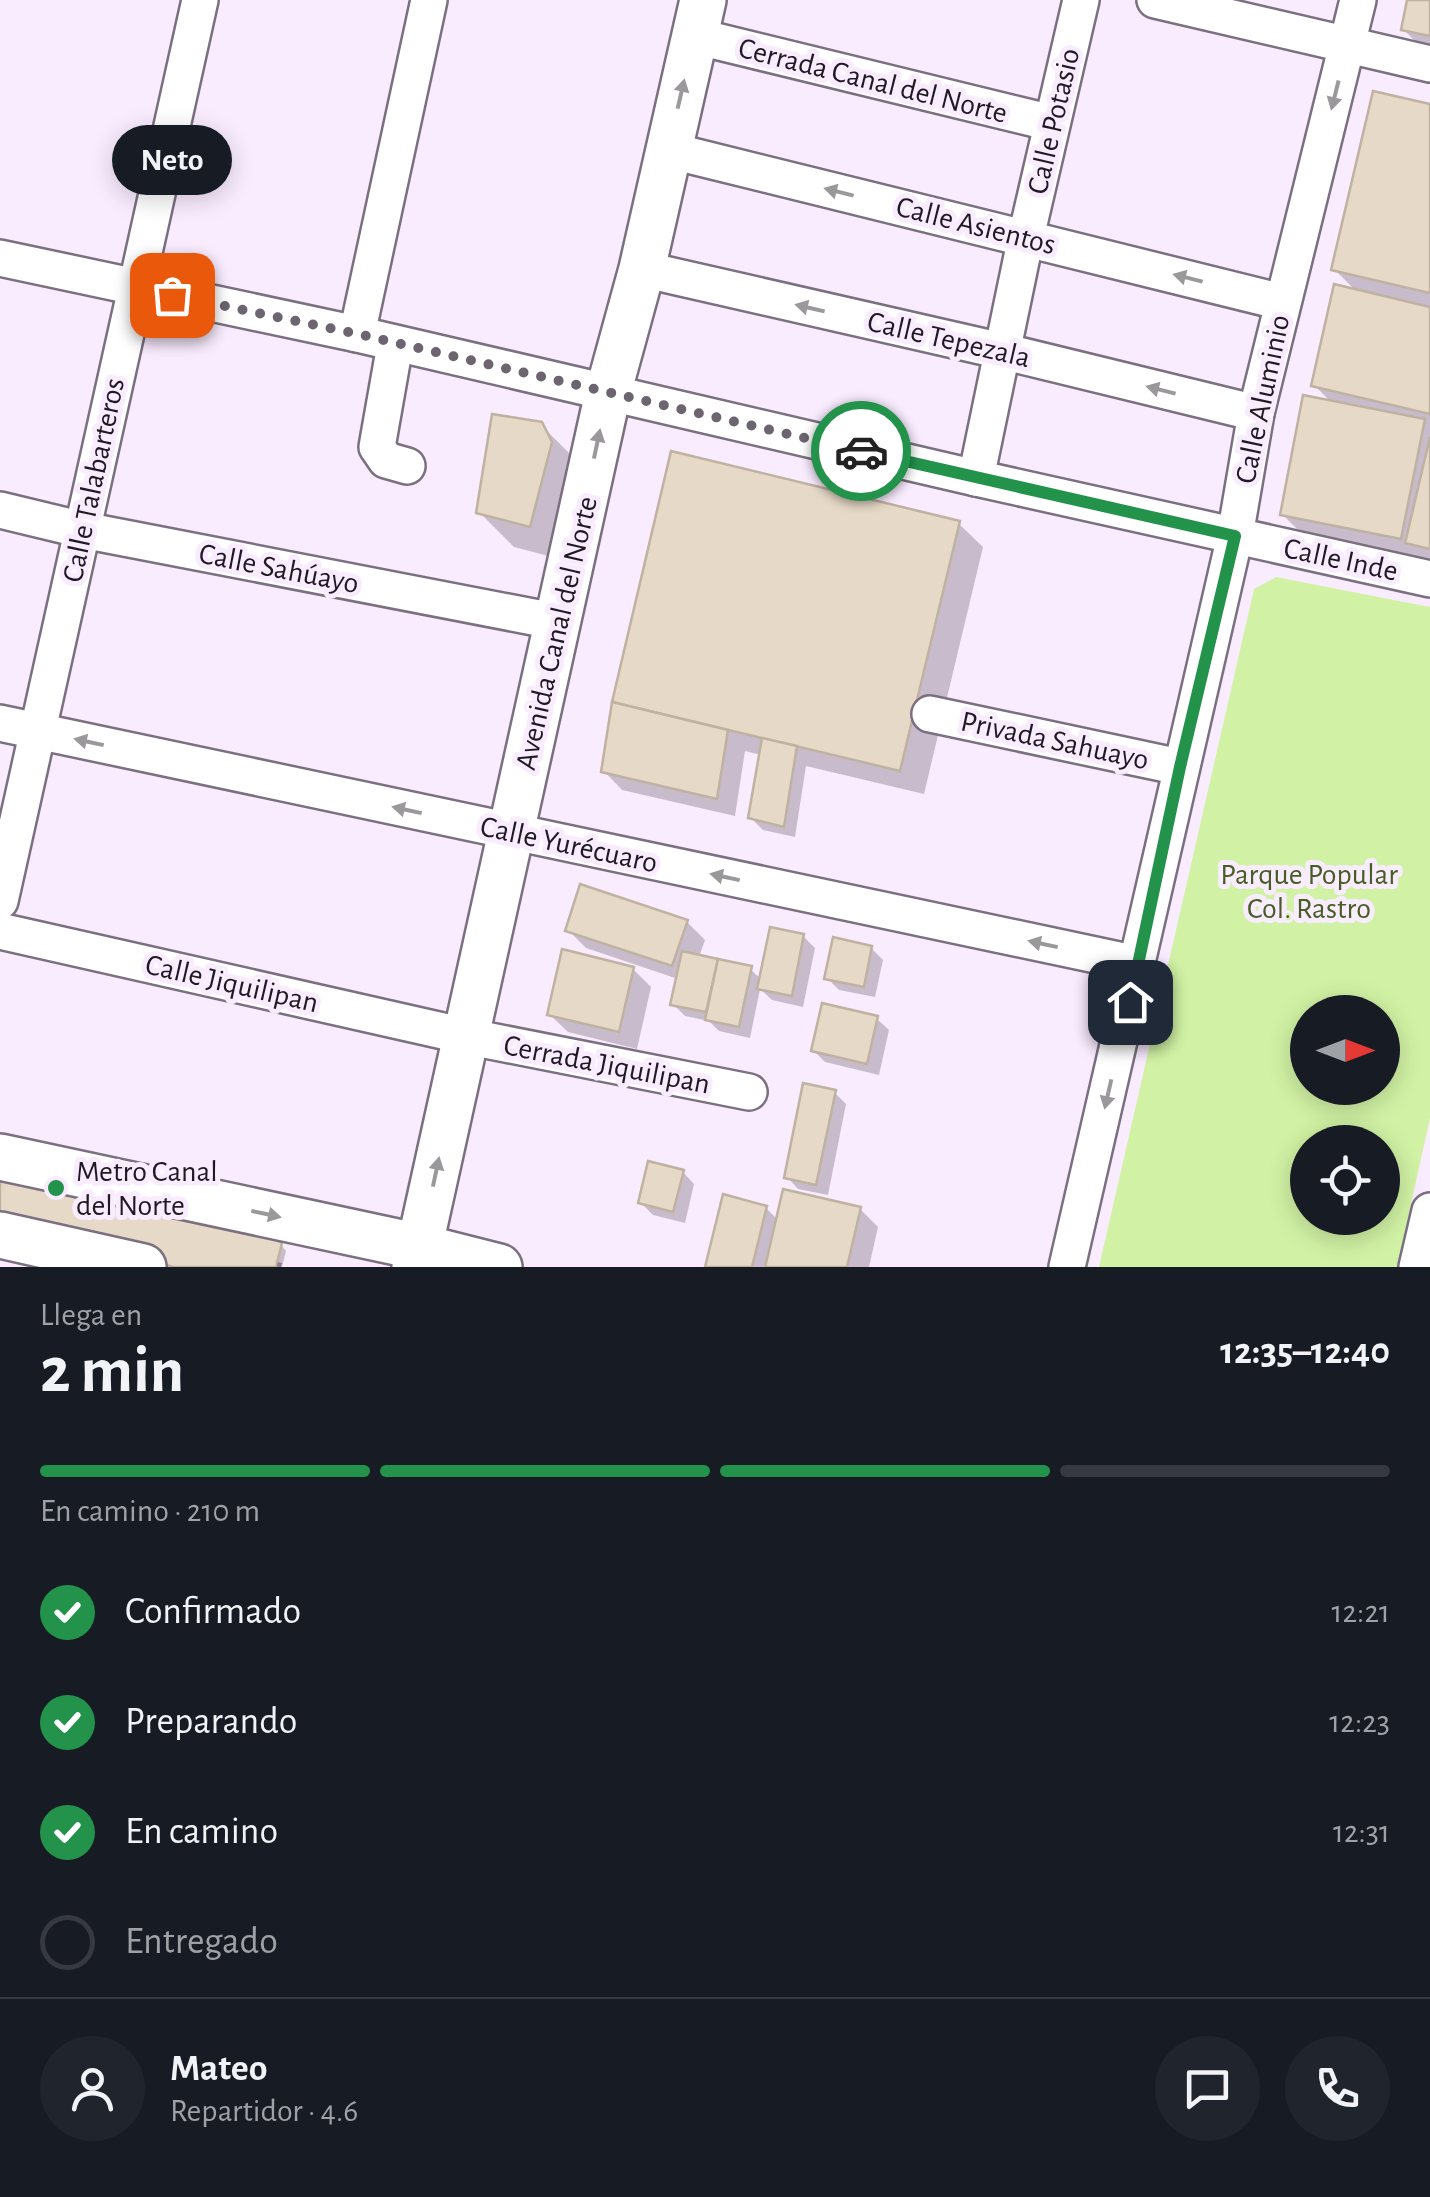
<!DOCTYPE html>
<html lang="es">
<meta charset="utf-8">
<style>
body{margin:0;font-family:"Alegreya Sans",sans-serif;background:#20242c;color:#f1f3f6;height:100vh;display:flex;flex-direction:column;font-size:38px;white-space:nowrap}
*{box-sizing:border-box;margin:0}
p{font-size:32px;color:#9ea1a6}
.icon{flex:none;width:55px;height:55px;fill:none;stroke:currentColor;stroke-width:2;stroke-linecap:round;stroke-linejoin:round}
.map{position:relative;height:1267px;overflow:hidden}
.drawer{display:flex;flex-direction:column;background:#171b24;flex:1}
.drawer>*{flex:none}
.needle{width:65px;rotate:90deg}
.fabs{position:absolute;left:1290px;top:995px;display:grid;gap:20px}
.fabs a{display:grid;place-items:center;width:110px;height:110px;border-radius:50%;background:#171b24;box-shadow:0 5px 25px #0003;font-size:50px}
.pin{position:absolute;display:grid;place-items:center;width:85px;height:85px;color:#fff;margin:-42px;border-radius:20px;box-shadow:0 5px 15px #0006}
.courier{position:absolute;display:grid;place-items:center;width:100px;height:100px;margin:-50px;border:8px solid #23934c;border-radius:50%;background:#fff;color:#222;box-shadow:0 2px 12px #0007}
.bubble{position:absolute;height:70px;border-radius:35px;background:#171b24;box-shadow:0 5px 25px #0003;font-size:32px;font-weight:700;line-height:70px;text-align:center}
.headline em{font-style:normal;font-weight:700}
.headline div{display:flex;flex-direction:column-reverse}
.headline{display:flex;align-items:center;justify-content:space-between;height:170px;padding:0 40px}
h1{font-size:65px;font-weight:700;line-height:75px}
.bar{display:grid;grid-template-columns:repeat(4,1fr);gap:15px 10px;align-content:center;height:120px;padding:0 40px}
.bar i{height:12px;border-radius:8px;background:#363941}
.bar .current{background:#23934c}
.bar p{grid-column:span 4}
.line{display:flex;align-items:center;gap:25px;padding:0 40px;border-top:2px solid #363941}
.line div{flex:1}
.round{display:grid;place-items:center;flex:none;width:105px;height:105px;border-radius:52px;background:#20242c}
ol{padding:0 40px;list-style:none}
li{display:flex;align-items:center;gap:30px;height:110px}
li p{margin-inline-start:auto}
li .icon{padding:10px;border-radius:50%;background:#23934c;color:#fff;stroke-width:4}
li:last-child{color:#9ea1a6}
li i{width:55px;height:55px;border:5px solid #363941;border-radius:50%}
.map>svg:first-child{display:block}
.green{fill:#d1f2a4;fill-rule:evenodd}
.shadow{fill:#0003}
.building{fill:#e6d9c7;stroke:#bfb2a1;stroke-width:2.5}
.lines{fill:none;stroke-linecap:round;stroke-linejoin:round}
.minor-casing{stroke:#7b7080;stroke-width:40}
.major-casing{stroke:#7b7080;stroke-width:50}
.minor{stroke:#fff;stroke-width:35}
.major{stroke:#fff;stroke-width:45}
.rail{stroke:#8e8491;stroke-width:8;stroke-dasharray:18 18;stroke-linecap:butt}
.oneway{fill:#9a989b}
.done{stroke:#6c646f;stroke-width:10;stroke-dasharray:0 18}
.route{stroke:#23934c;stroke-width:12}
.poi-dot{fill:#23934c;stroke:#faecff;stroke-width:4}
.labels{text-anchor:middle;stroke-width:10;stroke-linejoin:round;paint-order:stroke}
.street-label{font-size:30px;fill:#1f1a21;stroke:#faecff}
.park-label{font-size:30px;fill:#475e22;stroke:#faecff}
.poi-label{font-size:30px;fill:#1f1a21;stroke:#faecff;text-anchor:start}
</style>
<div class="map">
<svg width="1430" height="1267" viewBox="0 0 1430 1267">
<rect width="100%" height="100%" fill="#faecff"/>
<path class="green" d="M1276 577 1430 607V1118L1397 1267H1099L1254 589ZM1308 1012H1382V1088H1308ZM1308 1142H1382V1218H1308Z"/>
<g class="shadow">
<polygon points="1410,0 1430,0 1430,56 1403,29"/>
<polygon points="1430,107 1430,565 1307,539 1282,514 1332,403 1314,385 1357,292 1334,269"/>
<polygon points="540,424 576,460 564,560 514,547 479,512"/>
<polygon points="958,523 983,547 924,794 806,766 795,837 763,830 751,818 761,755 745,751 735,816 622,790 604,771 615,702"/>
<polygon points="687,922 705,940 699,957 750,969 762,980 803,936 815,948 803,1007 772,1000 760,989 750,1038 719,1031 709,1021 685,1016 673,1004 678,979 586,948 568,930"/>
<polygon points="871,948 883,960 875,997 839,990 827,978"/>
<polygon points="633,969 651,987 637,1049 568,1032 549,1014"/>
<polygon points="877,1019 889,1030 879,1075 825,1062 813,1050"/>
<polygon points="834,1092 846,1104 828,1195 798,1189 787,1177"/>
<polygon points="683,1172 694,1184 685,1223 653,1215 641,1203"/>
<polygon points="766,1208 778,1220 860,1209 878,1227 869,1267 707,1267"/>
<polygon points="0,1229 281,1245 286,1251 282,1267 163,1267"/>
</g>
<g class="building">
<polygon points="1407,0 1430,0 1430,36 1401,30"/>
<polygon points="1373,91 1430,104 1430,293 1331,270"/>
<polygon points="1334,284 1430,307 1430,414 1311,386"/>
<polygon points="1303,395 1425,419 1401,539 1280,515"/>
<polygon points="492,414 542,422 552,442 530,527 476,513"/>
<polygon points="1430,437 1430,549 1405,543"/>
<polygon points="671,451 960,521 900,771 612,702"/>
<polygon points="612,702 728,730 717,799 601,772"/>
<polygon points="762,738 797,746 784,827 748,818"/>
<polygon points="580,884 688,920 672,966 565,931"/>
<polygon points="770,927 804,934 792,996 757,989"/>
<polygon points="833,937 872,946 864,987 824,979"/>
<polygon points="562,949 634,967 619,1032 547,1015"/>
<polygon points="682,951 718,959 706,1012 670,1005"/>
<polygon points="718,959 752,966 739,1027 705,1020"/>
<polygon points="822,1003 878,1016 867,1064 811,1051"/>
<polygon points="803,1083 836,1090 816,1185 784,1178"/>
<polygon points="648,1161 684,1170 673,1212 638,1203"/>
<polygon points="0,1162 226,1215 282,1243 276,1267 174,1267 0,1226"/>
<polygon points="783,1189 861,1207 847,1267 765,1267"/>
<polygon points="723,1194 767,1206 752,1267 705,1267"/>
</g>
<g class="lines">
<defs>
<g id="minor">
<polyline points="1155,0 1430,64"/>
<polyline points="695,36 1052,123"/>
<polyline points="668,150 1282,302"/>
<polyline points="0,258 357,334 976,478 1430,579"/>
<polyline points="642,269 1002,351 1256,413"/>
<polyline points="357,334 429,0"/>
<polyline points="395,345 377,447 386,460 407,466"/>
<polyline points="976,478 1026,237 1081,0"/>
<polyline points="0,510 83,530 559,622"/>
<polyline points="930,714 1180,767"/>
<polyline points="0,723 1138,964"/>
<polyline points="0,901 200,0"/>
<polyline points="0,931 465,1036 749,1092"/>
<polyline points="1067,1267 1235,536 1256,413 1358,0"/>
<polyline points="1417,1267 1430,1211"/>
</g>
<g id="major">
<polyline points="0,1157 420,1247 499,1267"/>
<polyline points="0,1235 143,1267"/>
<polyline points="415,1267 608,393 642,269 703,0"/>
</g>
</defs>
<use href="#minor" class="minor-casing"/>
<use href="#major" class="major-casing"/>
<use href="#minor" class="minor"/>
<use href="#major" class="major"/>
<polyline class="rail" points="277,1266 281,1267"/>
</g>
<defs><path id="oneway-solid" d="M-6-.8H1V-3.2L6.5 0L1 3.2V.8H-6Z" transform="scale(2.5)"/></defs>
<g class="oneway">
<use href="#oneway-solid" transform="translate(681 94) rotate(-77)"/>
<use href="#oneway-solid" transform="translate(1335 95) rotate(104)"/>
<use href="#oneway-solid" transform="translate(839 192) rotate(-166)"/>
<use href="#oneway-solid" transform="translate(1188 278) rotate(-166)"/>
<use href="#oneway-solid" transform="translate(810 308) rotate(-167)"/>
<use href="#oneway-solid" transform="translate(1161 390) rotate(-166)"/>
<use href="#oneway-solid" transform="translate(597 444) rotate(-78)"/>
<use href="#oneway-solid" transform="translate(89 742) rotate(-168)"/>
<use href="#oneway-solid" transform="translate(407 810) rotate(-168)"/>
<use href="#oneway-solid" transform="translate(725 877) rotate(-168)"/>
<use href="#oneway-solid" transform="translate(1043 944) rotate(-168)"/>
<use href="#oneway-solid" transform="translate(1108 1094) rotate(103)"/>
<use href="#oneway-solid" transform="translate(436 1172) rotate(-78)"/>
<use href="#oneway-solid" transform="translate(266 1214) rotate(12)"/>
</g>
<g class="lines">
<polyline class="done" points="172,295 358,334 861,451"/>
<polyline class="route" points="861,451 1235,536 1180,767 1130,1002"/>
</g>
<circle class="poi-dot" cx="56" cy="1188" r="10"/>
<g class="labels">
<g class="street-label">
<text transform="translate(873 80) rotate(14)" y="10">Cerrada Canal del Norte</text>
<text transform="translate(1053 121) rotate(-77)" y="10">Calle Potasio</text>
<text transform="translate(976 225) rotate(14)" y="10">Calle Asientos</text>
<text transform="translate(949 339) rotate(13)" y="10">Calle Tepezala</text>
<text transform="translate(1262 399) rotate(-78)" y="10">Calle Aluminio</text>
<text transform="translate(93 480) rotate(-78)" y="10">Calle Talabarteros</text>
<text transform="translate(1341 559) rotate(12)" y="10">Calle Inde</text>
<text transform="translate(279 568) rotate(11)" y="10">Calle Sahúayo</text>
<text transform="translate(556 633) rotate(-77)" y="10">Avenida Canal del Norte</text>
<text transform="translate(1055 740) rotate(12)" y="10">Privada Sahuayo</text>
<text transform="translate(569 844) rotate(12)" y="10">Calle Yurécuaro</text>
<text transform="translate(232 983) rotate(13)" y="10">Calle Jiquilipan</text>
<text transform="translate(607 1064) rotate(11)" y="10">Cerrada Jiquilipan</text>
</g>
<g class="park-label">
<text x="1309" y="884">Parque Popular<tspan x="1309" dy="34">Col. Rastro</tspan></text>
</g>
<g class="poi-label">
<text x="76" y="1181">Metro Canal<tspan x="76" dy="34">del Norte</tspan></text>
</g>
</g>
</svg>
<div class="fabs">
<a><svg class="needle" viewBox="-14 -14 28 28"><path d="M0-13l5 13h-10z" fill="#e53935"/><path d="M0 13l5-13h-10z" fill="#9ea1a6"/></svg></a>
<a><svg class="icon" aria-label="locate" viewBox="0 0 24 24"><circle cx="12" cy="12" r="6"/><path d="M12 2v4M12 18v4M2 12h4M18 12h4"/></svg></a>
</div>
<div class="pin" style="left:172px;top:295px;background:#ea580c"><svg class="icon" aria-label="bag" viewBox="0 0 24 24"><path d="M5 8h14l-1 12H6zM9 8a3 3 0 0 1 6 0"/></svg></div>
<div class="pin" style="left:1130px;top:1002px;background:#1f2937"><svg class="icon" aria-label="home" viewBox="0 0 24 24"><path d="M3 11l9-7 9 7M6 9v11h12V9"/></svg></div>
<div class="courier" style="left:861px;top:451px"><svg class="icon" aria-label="car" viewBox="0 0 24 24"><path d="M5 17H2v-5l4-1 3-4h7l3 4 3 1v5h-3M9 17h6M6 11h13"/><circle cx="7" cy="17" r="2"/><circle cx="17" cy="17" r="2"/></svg></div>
<div class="bubble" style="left:112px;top:125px;width:120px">Neto</div>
</div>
<section class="drawer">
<div class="headline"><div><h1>2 min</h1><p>Llega en</p></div><em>12:35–12:40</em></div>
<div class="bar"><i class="current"></i><i class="current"></i><i class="current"></i><i></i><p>En camino · 210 m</p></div>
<ol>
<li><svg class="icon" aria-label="check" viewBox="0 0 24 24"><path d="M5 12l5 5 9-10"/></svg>Confirmado<p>12:21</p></li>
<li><svg class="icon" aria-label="check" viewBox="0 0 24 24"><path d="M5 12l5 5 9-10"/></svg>Preparando<p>12:23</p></li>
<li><svg class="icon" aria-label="check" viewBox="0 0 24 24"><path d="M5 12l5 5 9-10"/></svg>En camino<p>12:31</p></li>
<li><i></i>Entregado</li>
</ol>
<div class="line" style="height:180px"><a class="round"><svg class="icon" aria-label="person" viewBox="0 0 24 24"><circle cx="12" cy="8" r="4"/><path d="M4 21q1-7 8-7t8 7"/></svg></a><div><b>Mateo</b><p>Repartidor · 4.6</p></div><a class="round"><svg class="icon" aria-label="chat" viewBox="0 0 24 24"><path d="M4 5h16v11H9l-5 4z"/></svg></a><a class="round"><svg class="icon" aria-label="phone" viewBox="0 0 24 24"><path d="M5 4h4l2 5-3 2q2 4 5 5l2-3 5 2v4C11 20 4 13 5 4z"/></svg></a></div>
</section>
